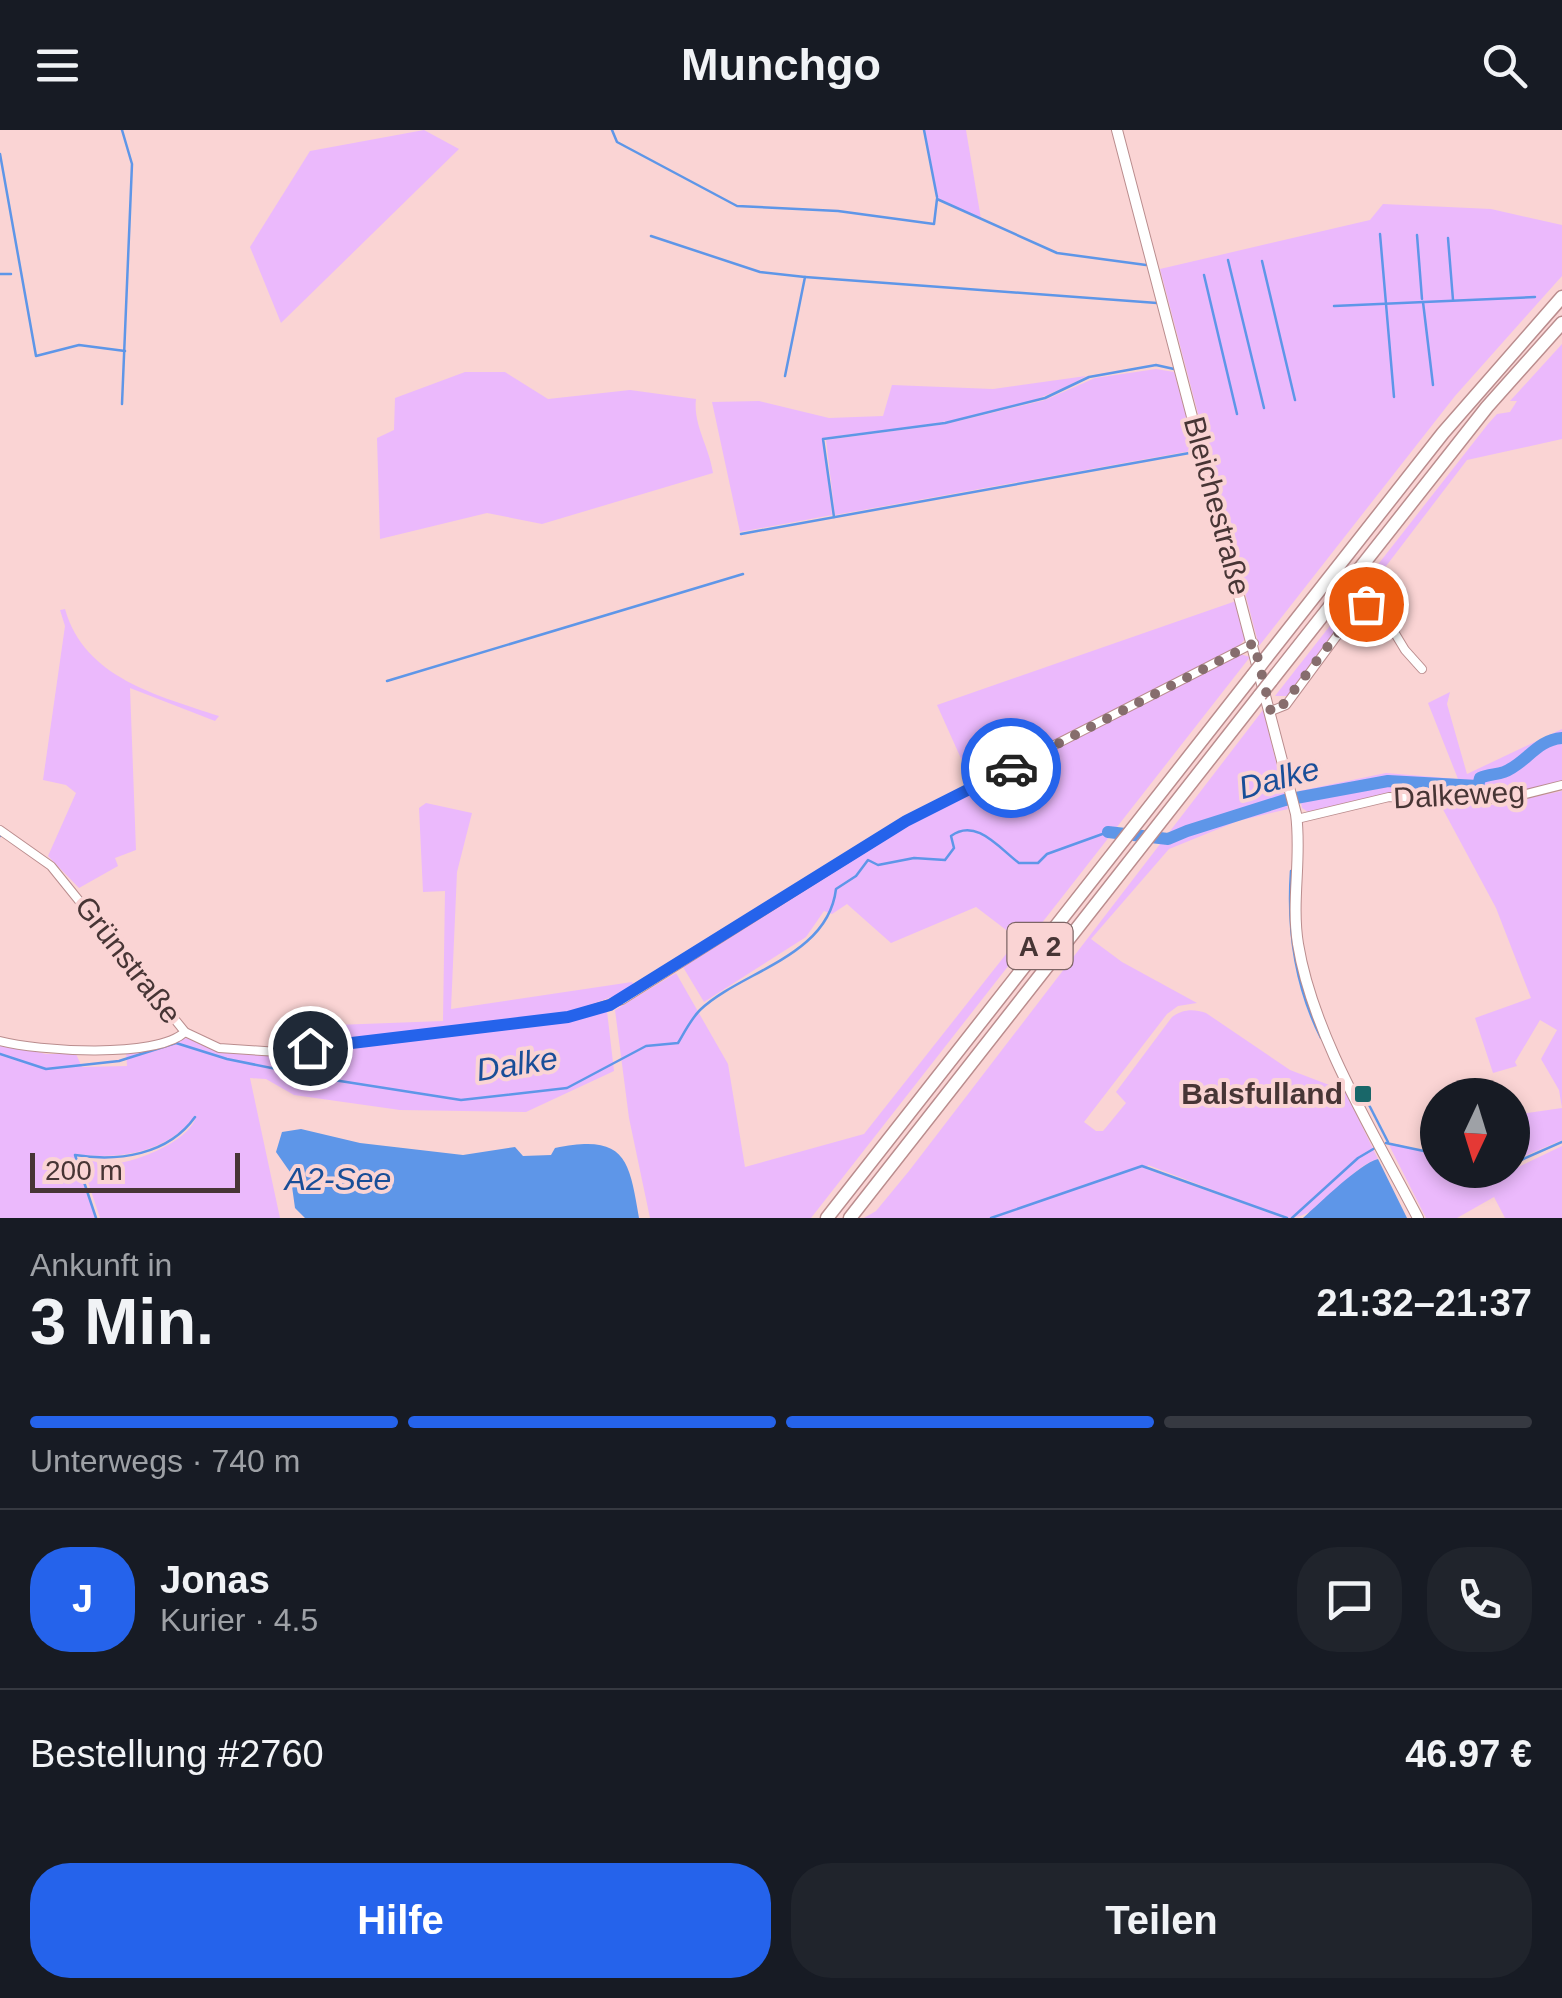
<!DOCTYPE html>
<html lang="de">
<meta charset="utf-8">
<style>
body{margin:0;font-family:Arial,sans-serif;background:#20242c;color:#f1f3f6;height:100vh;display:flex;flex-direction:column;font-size:38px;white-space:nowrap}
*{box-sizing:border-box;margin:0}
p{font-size:32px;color:#9ea1a6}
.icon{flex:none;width:55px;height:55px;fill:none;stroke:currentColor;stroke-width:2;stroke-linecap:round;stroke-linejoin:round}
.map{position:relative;height:1088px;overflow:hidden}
.details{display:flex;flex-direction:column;background:#171b24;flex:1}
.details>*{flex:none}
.needle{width:65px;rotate:184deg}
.tools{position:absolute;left:1420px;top:948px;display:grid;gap:20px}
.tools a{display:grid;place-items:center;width:110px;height:110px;border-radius:50%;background:#171b24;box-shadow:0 5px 15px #0003;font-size:50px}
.scale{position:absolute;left:30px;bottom:25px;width:210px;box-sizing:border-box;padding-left:10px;border:5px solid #473535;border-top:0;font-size:28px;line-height:35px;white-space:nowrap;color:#473535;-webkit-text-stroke:8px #fad4d4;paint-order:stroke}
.pin{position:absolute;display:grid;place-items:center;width:85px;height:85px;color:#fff;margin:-42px;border:5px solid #fff;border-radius:50%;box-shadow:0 2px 10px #0007}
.courier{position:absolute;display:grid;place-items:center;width:100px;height:100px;margin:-50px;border:8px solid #2563eb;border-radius:50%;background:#fff;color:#222;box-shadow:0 2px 12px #0007}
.headline em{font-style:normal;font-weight:700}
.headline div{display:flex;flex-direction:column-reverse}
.headline{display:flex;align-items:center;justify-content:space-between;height:170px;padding:0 30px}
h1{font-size:65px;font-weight:700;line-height:75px}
.bar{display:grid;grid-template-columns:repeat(4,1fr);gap:15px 10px;align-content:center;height:120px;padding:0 30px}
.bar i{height:12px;border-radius:8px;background:#363941}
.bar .selected{background:#2563eb}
.bar p{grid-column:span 4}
.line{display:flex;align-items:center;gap:25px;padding:0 30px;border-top:2px solid #363941}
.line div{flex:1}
.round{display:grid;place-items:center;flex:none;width:105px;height:105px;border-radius:40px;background:#20242c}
.cta{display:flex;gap:20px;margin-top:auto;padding:20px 30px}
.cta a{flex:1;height:115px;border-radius:40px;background:#2563eb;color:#fff;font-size:40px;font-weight:700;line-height:115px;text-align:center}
.cta a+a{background:#20242c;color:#f1f3f6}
header{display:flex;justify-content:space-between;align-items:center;height:130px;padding:0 30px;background:#171b24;font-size:45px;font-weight:700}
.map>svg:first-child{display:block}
.green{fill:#ebb9fc}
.water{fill:#5e96e8}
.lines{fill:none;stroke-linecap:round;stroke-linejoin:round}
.stream{stroke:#5e96e8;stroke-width:2.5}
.river{stroke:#5e96e8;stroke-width:12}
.street-casing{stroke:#ba8d8e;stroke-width:10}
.secondary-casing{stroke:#ba8d8e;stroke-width:12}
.highway-casing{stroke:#ba8d8e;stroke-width:15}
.street{stroke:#fff;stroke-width:8}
.secondary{stroke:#fff;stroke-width:10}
.highway{stroke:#fff;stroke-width:12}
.highway-bridge-casing{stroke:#ba8d8e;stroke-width:15;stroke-linecap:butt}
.highway-bridge{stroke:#fff;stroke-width:12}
.done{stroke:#866d6d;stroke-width:10;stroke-dasharray:0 18}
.route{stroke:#2563eb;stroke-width:12}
.poi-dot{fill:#196769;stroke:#fad4d4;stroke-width:4}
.labels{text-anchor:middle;stroke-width:8;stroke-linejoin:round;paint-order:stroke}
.shield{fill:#fad4d4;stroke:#7d6565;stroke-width:2.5}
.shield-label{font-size:28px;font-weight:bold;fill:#473535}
.street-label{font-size:30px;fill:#473535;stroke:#fad4d4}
.poi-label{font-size:30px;font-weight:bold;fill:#473535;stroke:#fad4d4;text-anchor:end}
.water-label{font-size:32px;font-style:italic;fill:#194e98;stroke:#fad4d4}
</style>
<header><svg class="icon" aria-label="menu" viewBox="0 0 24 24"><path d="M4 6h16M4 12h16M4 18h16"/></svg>Munchgo<svg class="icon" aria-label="search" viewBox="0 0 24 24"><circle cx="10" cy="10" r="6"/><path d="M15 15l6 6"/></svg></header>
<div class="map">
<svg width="1562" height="1088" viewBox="0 0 1562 1088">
<rect width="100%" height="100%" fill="#fad4d4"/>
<g class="green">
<polygon points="424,0 459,19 281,193 250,117 310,21"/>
<polygon points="925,0 966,0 981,89 938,68"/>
<polygon points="1383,74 1491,79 1562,95 1562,146 1455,266 1259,516 1160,139 1370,90"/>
<polygon points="1562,214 1562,309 1467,330 1287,566 1275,566 1488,294 1497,284 1510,282 1517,271 1510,271"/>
<polygon points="1156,239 1174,242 1196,320 835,385 826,310 946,294 1045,270 1095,248"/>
<path d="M465 242H505L548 269 630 260 696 269C693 295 709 316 713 343L542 394 487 383 380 409 377 308 394 300 395 268Z"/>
<path d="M1086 246C1009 291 910 296 823 308L832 385 740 402 712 272 759 271 829 288 883 286 892 255 993 259Z"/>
<polygon points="1236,471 1246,508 1239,516 972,653 937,575"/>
<path d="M65 479C84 548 159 566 219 586L215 591 130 558 136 720 115 728 118 736 79 758 48 726 76 663 66 655 43 650 65 496 60 480Z"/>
<polygon points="1240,524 1250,527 811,1088 650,1088 629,988 615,880 676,843 728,934 745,1037 864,1004 1018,809 976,777 891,813 847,774 832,784 824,781 806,807 704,872 683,837 908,695"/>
<polygon points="1450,562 1447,574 1467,644 1562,599 1562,652 1518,664 1487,667 1389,663 1308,682 1302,678 1299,661 1386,643 1458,649 1428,573"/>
<path d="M1263 580 1288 679 1238 691 1169 719 1091 809 1122 832 1197 873 1178 876 1167 884 1084 992 1096 1001H1103L1126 973 1116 962 1172 887C1184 879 1193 879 1206 883L1290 940 1345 961 1378 1029C1344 1039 1326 1088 1286 1088L1148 1035 1146 1039 1283 1088H864L876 1081 909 1041Z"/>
<polygon points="1562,661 1562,1010 1513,1031 1513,985 1562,978 1559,960 1541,929 1557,900 1540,890 1515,932 1517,936 1493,943 1475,888 1531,868 1496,778 1439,672 1496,675"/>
<polygon points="426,673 472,683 457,742 451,879 632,852 636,858 568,883 279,919 283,897 443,891 445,761 423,762 419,678"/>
<path d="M607 881 614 941 526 982 400 980 294 965 266 949 250 948 280 1088H100L80 1028C90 1030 101 1034 111 1034 135 1033 193 1010 196 985 167 1023 119 1030 75 1024L95 1088H0V913L46 924H76L82 937 127 936 126 920 188 908 217 921 277 925 569 892Z"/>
<polygon points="1397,1014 1437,1026 1438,1040 1484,1045 1512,1040 1562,1016 1562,1088 1505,1088 1494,1067 1457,1088 1426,1088 1389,1015"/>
</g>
<g class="water">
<path d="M301 999 360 1013 463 1025 515 1017 523 1026 551 1025 555 1018C625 1004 629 1028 639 1088H305L295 1078 290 1042 276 1022 282 1002Z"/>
<path d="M1378 1029 1407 1088H1303C1320 1073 1359 1034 1378 1029Z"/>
</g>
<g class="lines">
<g class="stream">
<polyline points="122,0 132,34 122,274"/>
<polyline points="612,0 617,12 737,76 838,81 934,94 937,69 1057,123 1146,135"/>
<polyline points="924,0 937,67"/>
<polyline points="0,24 36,226 79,215 125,221"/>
<polyline points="1380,104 1394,267"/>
<polyline points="1417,105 1422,169"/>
<polyline points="651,106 760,142 805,147 785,246"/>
<polyline points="1448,108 1453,170"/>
<polyline points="1228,130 1264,278"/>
<polyline points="1262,131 1295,270"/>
<polyline points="0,144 11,144"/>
<polyline points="1204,145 1237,284"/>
<polyline points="805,147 1157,173"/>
<polyline points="1423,172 1433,255"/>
<polyline points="1334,176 1535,167"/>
<polyline points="834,387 823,309 945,293 1045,268 1089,247 1156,235 1174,239"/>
<polyline points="741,404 1195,322"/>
<polyline points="387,551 743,444"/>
<polyline points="0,705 0,706"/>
<path d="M1291 741C1287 799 1295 856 1321 908"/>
<polyline points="99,787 146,847"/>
<path d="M0 924 46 939 119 931 176 913 227 929 321 948 461 970 567 958 646 916 678 913C684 903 691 889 700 880 741 841 828 827 836 759L856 746 868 730 878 735 914 728 945 730 954 718 951 706C976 687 1000 719 1019 733H1038L1047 724 1108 702"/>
<polyline points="1366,969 1388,1012"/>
<polyline points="1386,1013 1438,1024"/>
<polyline points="1512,1034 1562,1012"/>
<polyline points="1463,1040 1495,1040"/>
<path d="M96 1088 75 1025C118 1032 168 1025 195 987"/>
<polyline points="991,1088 1142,1036 1287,1088"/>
<polyline points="1292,1088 1358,1028 1375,1018"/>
</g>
<path class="river" d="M1108 702 1168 709 1187 701 1285 670 1388 651 1478 656 1480 648C1489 644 1496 645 1504 642 1527 633 1536 610 1562 608"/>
<defs>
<g id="street">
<polyline points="1271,581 1286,575 1356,480 1366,474 1379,477 1405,520 1422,539"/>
<polyline points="1297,689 1389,667 1482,670 1518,666 1562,655"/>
<polyline points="0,700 51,736 185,902 219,918 278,922 569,887 622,870 906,691 1254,513"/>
<path d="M0 911C37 921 156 929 185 902"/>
</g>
<path id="secondary" d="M1117 0 1296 684C1302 727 1291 770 1298 814 1313 906 1375 1005 1418 1088"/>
<g id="highway">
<polyline points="1266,528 1443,303 1562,167"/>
<polyline points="1271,551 1487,277 1562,193"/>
<polyline points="827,1088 1253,545"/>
<polyline points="850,1088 1260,565"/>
</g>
</defs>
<use href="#street" class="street-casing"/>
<use href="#secondary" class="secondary-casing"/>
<use href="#highway" class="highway-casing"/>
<use href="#street" class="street"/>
<use href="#secondary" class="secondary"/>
<use href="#highway" class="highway"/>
<defs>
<g id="highway-bridge">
<polyline points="1253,545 1266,528"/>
<polyline points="1260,565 1271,551"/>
</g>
</defs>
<use href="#highway-bridge" class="highway-bridge-casing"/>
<use href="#highway-bridge" class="highway-bridge"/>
</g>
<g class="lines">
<polyline class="done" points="1011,638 1254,513 1271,582 1279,580 1356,480 1366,474"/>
<polyline class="route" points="310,918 568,887 610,875 906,691 1011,638"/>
</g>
<rect class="poi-dot" x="1353" y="954" width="20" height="20" rx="5"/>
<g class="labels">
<rect class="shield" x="1007.5" y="793" width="65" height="46" rx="8"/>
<g class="shield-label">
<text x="1040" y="826">A 2</text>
</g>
<g class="street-label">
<text transform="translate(1217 376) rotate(75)" y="10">Bleichestraße</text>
<text transform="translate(1459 665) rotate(-3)" y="10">Dalkeweg</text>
<text transform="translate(128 830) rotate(52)" y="10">Grünstraße</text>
</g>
<g class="poi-label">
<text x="1343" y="974">Balsfulland</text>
</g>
<g class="water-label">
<text transform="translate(1279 648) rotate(-15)" y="11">Dalke</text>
<text transform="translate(517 934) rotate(-9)" y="11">Dalke</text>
<text x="338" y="1060">A2-See</text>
</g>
</g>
</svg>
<div class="tools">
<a><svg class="needle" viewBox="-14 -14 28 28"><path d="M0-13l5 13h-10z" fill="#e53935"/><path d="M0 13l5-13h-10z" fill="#9ea1a6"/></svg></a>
</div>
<div class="scale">200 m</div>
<div class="pin" style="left:1366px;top:474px;background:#ea580c"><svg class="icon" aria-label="bag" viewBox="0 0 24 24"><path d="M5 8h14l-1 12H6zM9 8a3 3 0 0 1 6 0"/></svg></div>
<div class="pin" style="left:310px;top:918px;background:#1f2937"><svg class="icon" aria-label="home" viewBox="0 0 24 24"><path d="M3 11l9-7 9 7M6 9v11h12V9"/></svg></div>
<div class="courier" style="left:1011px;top:638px"><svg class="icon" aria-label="car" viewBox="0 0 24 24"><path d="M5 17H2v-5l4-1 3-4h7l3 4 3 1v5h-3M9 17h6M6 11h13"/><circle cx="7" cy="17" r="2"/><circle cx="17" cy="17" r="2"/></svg></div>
</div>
<section class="details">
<div class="headline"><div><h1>3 Min.</h1><p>Ankunft in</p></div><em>21:32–21:37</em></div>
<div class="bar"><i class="selected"></i><i class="selected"></i><i class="selected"></i><i></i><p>Unterwegs · 740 m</p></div>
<div class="line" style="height:180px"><b class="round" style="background:#2563eb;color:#fff">J</b><div><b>Jonas</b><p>Kurier · 4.5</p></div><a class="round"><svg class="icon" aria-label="chat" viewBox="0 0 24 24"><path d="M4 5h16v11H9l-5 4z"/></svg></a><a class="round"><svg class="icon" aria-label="phone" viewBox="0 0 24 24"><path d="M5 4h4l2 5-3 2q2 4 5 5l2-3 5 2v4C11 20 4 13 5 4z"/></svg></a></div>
<div class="line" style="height:130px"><div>Bestellung #2760</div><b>46.97 €</b></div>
<div class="cta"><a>Hilfe</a><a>Teilen</a></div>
</section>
